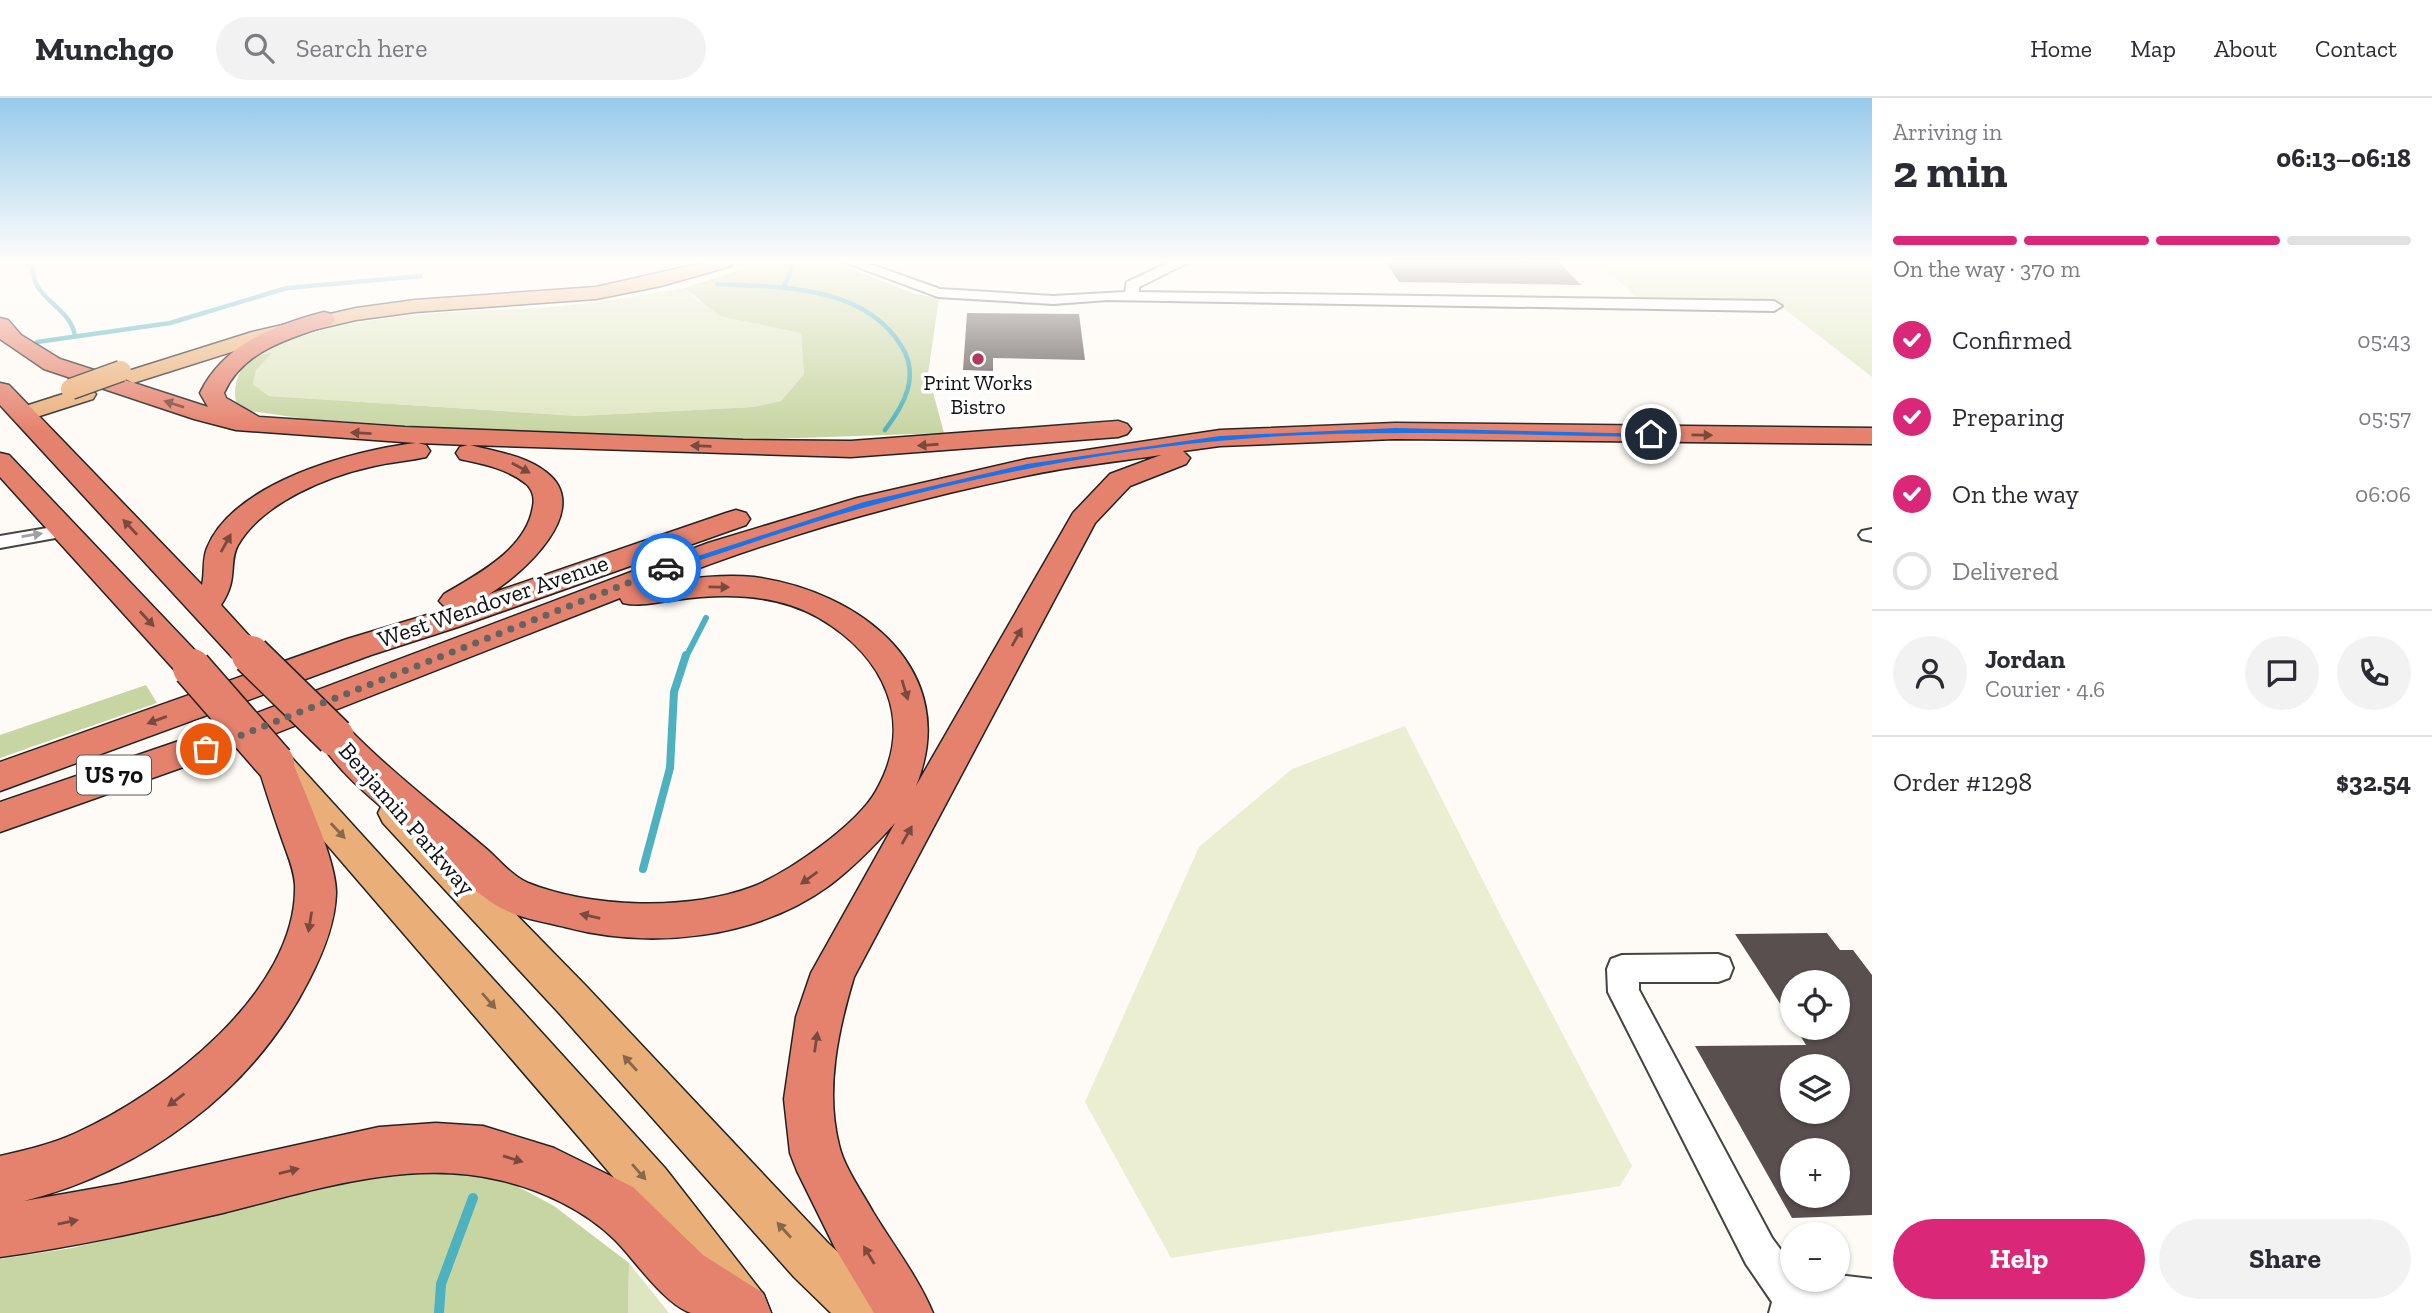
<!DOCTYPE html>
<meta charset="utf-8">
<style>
body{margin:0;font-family:"Zilla Slab",serif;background:#f2f2f3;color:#2b2b33;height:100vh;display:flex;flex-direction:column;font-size:26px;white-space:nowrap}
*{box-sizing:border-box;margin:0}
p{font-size:23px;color:#7c7c81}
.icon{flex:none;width:38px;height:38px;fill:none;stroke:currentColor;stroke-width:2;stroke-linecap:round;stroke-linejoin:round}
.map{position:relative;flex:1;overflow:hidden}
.details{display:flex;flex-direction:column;background:#fff;width:560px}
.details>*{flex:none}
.buttons{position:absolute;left:1780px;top:872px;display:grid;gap:14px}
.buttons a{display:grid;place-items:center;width:70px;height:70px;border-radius:50%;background:#fff;box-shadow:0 2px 5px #0004;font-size:35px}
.pin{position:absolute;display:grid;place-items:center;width:60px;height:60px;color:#fff;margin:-30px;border:4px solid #fff;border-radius:50%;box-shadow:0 2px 7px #0007}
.courier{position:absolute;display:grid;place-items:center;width:70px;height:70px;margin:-35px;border:5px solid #1a73e8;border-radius:50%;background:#fff;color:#222;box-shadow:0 2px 9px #0007}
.headline em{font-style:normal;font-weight:700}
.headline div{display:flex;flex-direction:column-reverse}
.headline{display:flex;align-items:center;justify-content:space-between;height:119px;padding:0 21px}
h1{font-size:46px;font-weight:700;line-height:52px}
.bar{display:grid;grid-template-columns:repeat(4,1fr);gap:10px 7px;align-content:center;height:84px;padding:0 21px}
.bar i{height:9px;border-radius:5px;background:#e1e1e2}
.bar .on{background:#db2777}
.bar p{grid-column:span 4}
.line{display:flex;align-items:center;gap:18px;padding:0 21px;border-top:2px solid #e1e1e2}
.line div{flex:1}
.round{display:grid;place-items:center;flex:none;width:74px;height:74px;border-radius:37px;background:#f2f2f3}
ol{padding:0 21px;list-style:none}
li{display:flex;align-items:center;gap:21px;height:77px}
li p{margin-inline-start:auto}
li .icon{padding:7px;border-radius:50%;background:#db2777;color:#fff;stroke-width:4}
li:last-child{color:#7c7c81}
li i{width:38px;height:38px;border:4px solid #e1e1e2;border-radius:50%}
.cta{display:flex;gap:14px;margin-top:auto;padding:14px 21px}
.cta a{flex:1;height:80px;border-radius:42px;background:#db2777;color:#fff;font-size:28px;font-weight:700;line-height:80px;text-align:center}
.cta a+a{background:#f2f2f3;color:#2b2b33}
header{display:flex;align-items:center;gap:42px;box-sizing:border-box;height:98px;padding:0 35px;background:#fff;border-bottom:2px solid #e1e1e2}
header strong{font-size:33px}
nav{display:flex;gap:38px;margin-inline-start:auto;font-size:24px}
.search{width:490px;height:63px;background:#f2f2f3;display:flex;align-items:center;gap:18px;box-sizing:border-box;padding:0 24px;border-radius:38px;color:#7c7c81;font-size:26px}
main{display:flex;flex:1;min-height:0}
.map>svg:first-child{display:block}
.green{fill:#dee6c1}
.forest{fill:#c7d5a2}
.pitch{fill:#eceed2}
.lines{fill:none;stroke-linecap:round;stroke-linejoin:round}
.stream-far3{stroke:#4eb1bf;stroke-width:4.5}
.stream-far2{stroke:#4eb1bf;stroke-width:6}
.stream-far1{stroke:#4eb1bf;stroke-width:8}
.stream{stroke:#4eb1bf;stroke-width:10}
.building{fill:#584f4e;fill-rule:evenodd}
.minor-casing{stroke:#444;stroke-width:4}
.major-casing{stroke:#222;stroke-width:3}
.highway-casing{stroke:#222;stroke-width:3}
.minor{fill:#fff;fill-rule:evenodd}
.major{fill:#eaaf79;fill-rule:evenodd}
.highway{fill:#e5826d;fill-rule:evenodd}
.major-bridge-casing{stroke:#222;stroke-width:23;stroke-linecap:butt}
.highway-bridge-far1-casing{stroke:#222;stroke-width:32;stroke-linecap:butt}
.highway-bridge-casing{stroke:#222;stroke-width:41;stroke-linecap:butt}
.major-bridge{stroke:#eaaf79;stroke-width:20}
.highway-bridge-far1{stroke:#e5826d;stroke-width:30}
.highway-bridge{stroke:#e5826d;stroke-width:38}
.oneway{fill:#7b4a3f}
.oneway2{fill:#a0a0a0}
.oneway3{fill:#88684a}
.route{fill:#1a73e8}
.done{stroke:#646361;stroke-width:7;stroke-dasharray:0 12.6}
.poi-dot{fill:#b3375f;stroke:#fff;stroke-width:2.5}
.labels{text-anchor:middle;stroke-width:7;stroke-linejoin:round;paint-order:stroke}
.far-poi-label{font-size:21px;fill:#111;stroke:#fff}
.shield{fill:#fff;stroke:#585858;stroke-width:2}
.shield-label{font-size:23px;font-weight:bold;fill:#111}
.street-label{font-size:24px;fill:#111;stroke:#fff}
</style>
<header>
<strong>Munchgo</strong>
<div class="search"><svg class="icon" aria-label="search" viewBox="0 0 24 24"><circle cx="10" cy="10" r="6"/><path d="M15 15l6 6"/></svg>Search here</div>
<nav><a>Home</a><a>Map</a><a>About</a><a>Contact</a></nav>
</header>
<main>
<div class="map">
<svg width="1872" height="1215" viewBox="0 0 1872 1215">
<rect width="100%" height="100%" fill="#fefaf5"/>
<g class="green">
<polygon points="1599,164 1872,164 1872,279 1773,202 1637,200"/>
<path d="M684 190 698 203 801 235 804 276 781 303 753 309 578 318 269 298 253 286 256 272 271 255H261C345 212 458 215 551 209 596 205 640 198 684 190Z"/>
<polygon points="629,1165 669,1215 628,1215"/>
</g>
<g class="forest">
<path d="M764 164H833L915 196 939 200 928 276 944 335 740 342 526 335 307 321 251 313 236 304C231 281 245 255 272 255L256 272 253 286 269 298 578 318 753 309 781 303 804 276 801 235 720 218 684 190Z"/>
<polygon points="146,587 157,605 0,660 0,637"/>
<polygon points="434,1072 500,1079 554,1108 629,1165 628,1215 0,1215 0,1161 72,1150 355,1080"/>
</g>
<polygon class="pitch" points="1405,628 1506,828 1632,1068 1620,1088 1171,1160 1085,1004 1199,749 1292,671"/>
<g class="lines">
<g class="stream-far3">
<path d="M34 164C26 200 70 206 75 238"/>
<path d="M717 186C781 189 865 187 902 249 920 279 904 307 885 332"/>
<polyline points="783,190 795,164"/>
<polyline points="37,244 170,225 287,190 421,178"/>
</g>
<polyline class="stream-far2" points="686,559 706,520"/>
<polyline class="stream-far1" points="643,771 670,670 674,594 686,557"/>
<polyline class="stream" points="439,1215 441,1186 473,1100"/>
</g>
<g class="building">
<polygon points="1386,164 1559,164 1581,187 1399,184"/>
<polygon points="967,215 1079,216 1085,262 993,260 993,273 963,272"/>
<path d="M1827 835 1840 852H1853L1872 877V1117L1792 1120 1695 948 1806 947 1795 929H1838V884H1792V924L1735 836ZM1792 968H1838V1013H1792ZM1792 1052H1838V1097H1792Z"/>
</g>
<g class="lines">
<defs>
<g id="minor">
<polygon points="844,164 864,164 940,191 1053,198 1125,194 1127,184 1170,164 1189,164 1139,189 1139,194 1774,203 1782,208 1774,213 1108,202 1053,206 938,199"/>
<polygon points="65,427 72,429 75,433 72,437 0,450 0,438"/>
<polygon points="1872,431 1872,443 1862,441 1859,437 1862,433"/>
<polygon points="1718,856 1729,860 1733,870 1729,880 1718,884 1639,884 1639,892 1772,1140 1792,1167 1792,1181 1838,1181 1838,1177 1872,1181 1872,1215 1769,1215 1772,1204 1746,1166 1608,894 1607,871 1611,861 1622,857"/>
</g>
<g id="major">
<polygon points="706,164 734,164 731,168 661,188 596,201 415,214 356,222 266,243 133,285 122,279 125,274 252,234 356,210 415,202 596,189"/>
<polygon points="85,289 96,296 93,301 21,324 10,317 13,312"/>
<polygon points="279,656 291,659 665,1070 764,1197 771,1215 715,1215 633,1102 267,677 262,668 267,659"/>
<polygon points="395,701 407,705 587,889 828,1145 885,1197 892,1215 831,1215 794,1179 559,915 383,725 378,715 383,705"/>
</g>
<g id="highway">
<path d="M324 214 332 216 335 221 332 226C291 240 243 252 224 295L226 300 259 319 289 321 405 329 743 342 851 343 1118 323 1127 326 1131 331 1127 336 1118 339 851 359 470 347C496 354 524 357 546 374 595 411 522 477 489 496L726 415 736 412 746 415 750 421 746 427 458 529 371 557 0 693V664L347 541 447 511 439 503 444 496C478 476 527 451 533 408 535 400 532 390 525 385 506 370 482 366 460 361L456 355 460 349 468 347 418 345 426 347 430 353 426 359C409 363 391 364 374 368 328 378 263 404 238 447 228 465 239 481 221 507L261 551 256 559 244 562 232 559 0 307V285L9 287 202 487C205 475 202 462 207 450 233 385 353 352 416 345L236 332 194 321 44 271 0 241V220L8 222 21 237 60 261 208 309 200 295C223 247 274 227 324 214Z"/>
<path d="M1395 325 1872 330V346L1395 341 1220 348 1183 353 1190 360 1186 366 1130 388 1095 425 854 879C838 932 825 992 839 1047 844 1069 862 1094 873 1114 893 1147 918 1179 933 1215H874L835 1150 797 1073 790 1055 784 1001 796 919 811 875 895 725C875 747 854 769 830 787 756 841 652 852 565 829 544 824 518 820 499 809 474 795 438 757 414 737 381 708 339 677 317 639L322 630 335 626 348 630C390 673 437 709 483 748 497 759 511 778 528 785 591 810 688 813 752 789 788 775 857 727 876 693 916 623 884 558 819 520 776 495 723 495 675 502 658 504 640 509 623 505L620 500 243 648 0 734V704L217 630 708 445 857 400 1027 361 1220 332ZM1161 357 1110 376 1073 415 916 688C963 572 860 493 754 479 724 476 692 480 663 484 780 438 901 404 1025 378 1070 368 1116 364 1161 357Z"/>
<polygon points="0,355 9,357 204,562 209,570 204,578 192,581 180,578 0,379"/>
<path d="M275 651 288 655 293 665C306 698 337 764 336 796 335 826 323 855 309 882 253 993 144 1073 24 1103L120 1086 379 1029 436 1025 483 1028 554 1050 633 1089 703 1157 763 1195 771 1215C753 1215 706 1215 691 1215 664 1206 635 1162 615 1142 585 1112 540 1091 499 1082 406 1060 312 1093 223 1115 149 1132 75 1149 0 1159V1058C26 1052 52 1046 76 1035 163 996 298 894 295 787 294 770 287 756 282 741 273 716 265 690 257 665L262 655Z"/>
</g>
</defs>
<use href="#minor" class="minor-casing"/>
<use href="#major" class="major-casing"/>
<use href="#highway" class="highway-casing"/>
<use href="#minor" class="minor"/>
<use href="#major" class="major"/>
<use href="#highway" class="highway"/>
<defs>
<polyline id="major-bridge" points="71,291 121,273"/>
<polyline id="highway-bridge-far1" points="244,551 253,559"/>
<g id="highway-bridge">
<polyline points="251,557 335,639"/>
<polyline points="192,570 275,665"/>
</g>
</defs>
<use href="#major-bridge" class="major-bridge-casing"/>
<use href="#highway-bridge-far1" class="highway-bridge-far1-casing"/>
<use href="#highway-bridge" class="highway-bridge-casing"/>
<use href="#major-bridge" class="major-bridge"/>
<use href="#highway-bridge-far1" class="highway-bridge-far1"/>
<use href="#highway-bridge" class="highway-bridge"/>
</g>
<defs><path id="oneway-solid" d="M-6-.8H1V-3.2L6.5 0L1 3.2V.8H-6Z" transform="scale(1.75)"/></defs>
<g class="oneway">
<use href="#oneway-solid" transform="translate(174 306) rotate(-162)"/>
<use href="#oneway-solid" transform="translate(361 335) rotate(-177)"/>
<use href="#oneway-solid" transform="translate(1702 337) rotate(1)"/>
<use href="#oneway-solid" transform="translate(928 347) rotate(176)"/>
<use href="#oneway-solid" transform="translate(701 348) rotate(-178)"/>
<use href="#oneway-solid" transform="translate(521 370) rotate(29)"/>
<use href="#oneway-solid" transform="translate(130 429) rotate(-133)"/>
<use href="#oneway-solid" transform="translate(226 445) rotate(-61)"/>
<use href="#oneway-solid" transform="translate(719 489) rotate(1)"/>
<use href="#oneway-solid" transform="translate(147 521) rotate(47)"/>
<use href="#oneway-solid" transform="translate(1017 539) rotate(-61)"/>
<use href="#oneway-solid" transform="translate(905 592) rotate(73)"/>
<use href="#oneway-solid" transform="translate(157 622) rotate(160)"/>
<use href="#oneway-solid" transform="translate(907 737) rotate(-61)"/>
<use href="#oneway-solid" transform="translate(809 780) rotate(144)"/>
<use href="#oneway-solid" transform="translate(590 818) rotate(-167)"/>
<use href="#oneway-solid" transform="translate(310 824) rotate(99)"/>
<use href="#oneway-solid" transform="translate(816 944) rotate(-82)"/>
<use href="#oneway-solid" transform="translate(176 1002) rotate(143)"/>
<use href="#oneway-solid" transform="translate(513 1061) rotate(17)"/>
<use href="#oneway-solid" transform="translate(289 1073) rotate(-14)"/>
<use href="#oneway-solid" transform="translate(68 1124) rotate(-12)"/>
<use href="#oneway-solid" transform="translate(869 1157) rotate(-121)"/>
</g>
<use class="oneway2" href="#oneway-solid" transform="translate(32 437) rotate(-9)"/>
<g class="oneway3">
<use href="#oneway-solid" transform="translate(338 733) rotate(47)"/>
<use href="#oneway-solid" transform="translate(489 903) rotate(49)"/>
<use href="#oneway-solid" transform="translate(630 965) rotate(-132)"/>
<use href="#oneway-solid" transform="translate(639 1074) rotate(49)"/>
<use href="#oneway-solid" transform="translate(784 1132) rotate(-132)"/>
</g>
<linearGradient id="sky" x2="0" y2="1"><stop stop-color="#97caeb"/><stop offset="0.49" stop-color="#fffdfa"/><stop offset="1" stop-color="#fffdfa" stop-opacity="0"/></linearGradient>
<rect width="1872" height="334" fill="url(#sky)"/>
<path class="route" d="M1395 330 1655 336 1651 339C1507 337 1361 329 1218 343 1101 354 984 377 870 408 803 426 736 451 669 472L661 470 864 404 1027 366 1220 338Z"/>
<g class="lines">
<polyline class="done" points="206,651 666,470"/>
</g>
<circle class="poi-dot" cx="978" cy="261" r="7"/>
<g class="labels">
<g class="far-poi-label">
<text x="978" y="292">Print Works<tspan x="978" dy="24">Bistro</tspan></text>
</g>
<rect class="shield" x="77" y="657.5" width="74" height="39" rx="5"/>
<g class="shield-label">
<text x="114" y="685">US 70</text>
</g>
<g class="street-label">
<text transform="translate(493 503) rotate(-19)" y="8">West Wendover Avenue</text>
<text transform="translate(407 721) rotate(49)" y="8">Benjamin Parkway</text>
</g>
</g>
</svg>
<div class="buttons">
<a><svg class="icon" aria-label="locate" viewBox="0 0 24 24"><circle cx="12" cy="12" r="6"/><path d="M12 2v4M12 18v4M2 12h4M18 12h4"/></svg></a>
<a><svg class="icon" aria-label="layers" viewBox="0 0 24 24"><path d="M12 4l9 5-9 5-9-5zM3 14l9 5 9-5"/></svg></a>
<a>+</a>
<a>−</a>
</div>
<div class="pin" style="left:206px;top:651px;background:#ea580c"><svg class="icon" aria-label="bag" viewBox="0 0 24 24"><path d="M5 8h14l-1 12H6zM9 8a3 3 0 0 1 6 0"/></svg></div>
<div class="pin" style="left:1651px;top:336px;background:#1f2937"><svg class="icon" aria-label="home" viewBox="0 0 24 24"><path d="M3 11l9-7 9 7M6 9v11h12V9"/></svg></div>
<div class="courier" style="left:666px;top:470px"><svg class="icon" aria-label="car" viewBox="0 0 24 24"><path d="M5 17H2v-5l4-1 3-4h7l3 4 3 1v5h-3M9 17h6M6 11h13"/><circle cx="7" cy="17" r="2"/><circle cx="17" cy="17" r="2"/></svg></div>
</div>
<section class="details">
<div class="headline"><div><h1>2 min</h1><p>Arriving in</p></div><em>06:13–06:18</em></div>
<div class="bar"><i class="on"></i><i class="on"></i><i class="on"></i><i></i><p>On the way · 370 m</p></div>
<ol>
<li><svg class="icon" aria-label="check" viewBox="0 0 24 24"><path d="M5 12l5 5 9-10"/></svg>Confirmed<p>05:43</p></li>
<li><svg class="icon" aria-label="check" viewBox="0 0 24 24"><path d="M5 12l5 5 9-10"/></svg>Preparing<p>05:57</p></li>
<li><svg class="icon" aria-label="check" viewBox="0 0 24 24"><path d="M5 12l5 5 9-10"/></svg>On the way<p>06:06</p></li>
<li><i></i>Delivered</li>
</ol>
<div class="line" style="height:126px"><a class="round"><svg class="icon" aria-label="person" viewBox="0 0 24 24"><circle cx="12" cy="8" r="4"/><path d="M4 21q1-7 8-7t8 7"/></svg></a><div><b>Jordan</b><p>Courier · 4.6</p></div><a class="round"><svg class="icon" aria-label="chat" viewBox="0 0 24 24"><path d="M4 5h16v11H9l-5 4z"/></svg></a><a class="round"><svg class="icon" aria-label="phone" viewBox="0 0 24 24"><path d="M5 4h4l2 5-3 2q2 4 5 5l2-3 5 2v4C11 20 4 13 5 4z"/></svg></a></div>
<div class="line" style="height:91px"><div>Order #1298</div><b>$32.54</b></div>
<div class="cta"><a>Help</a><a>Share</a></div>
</section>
</main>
